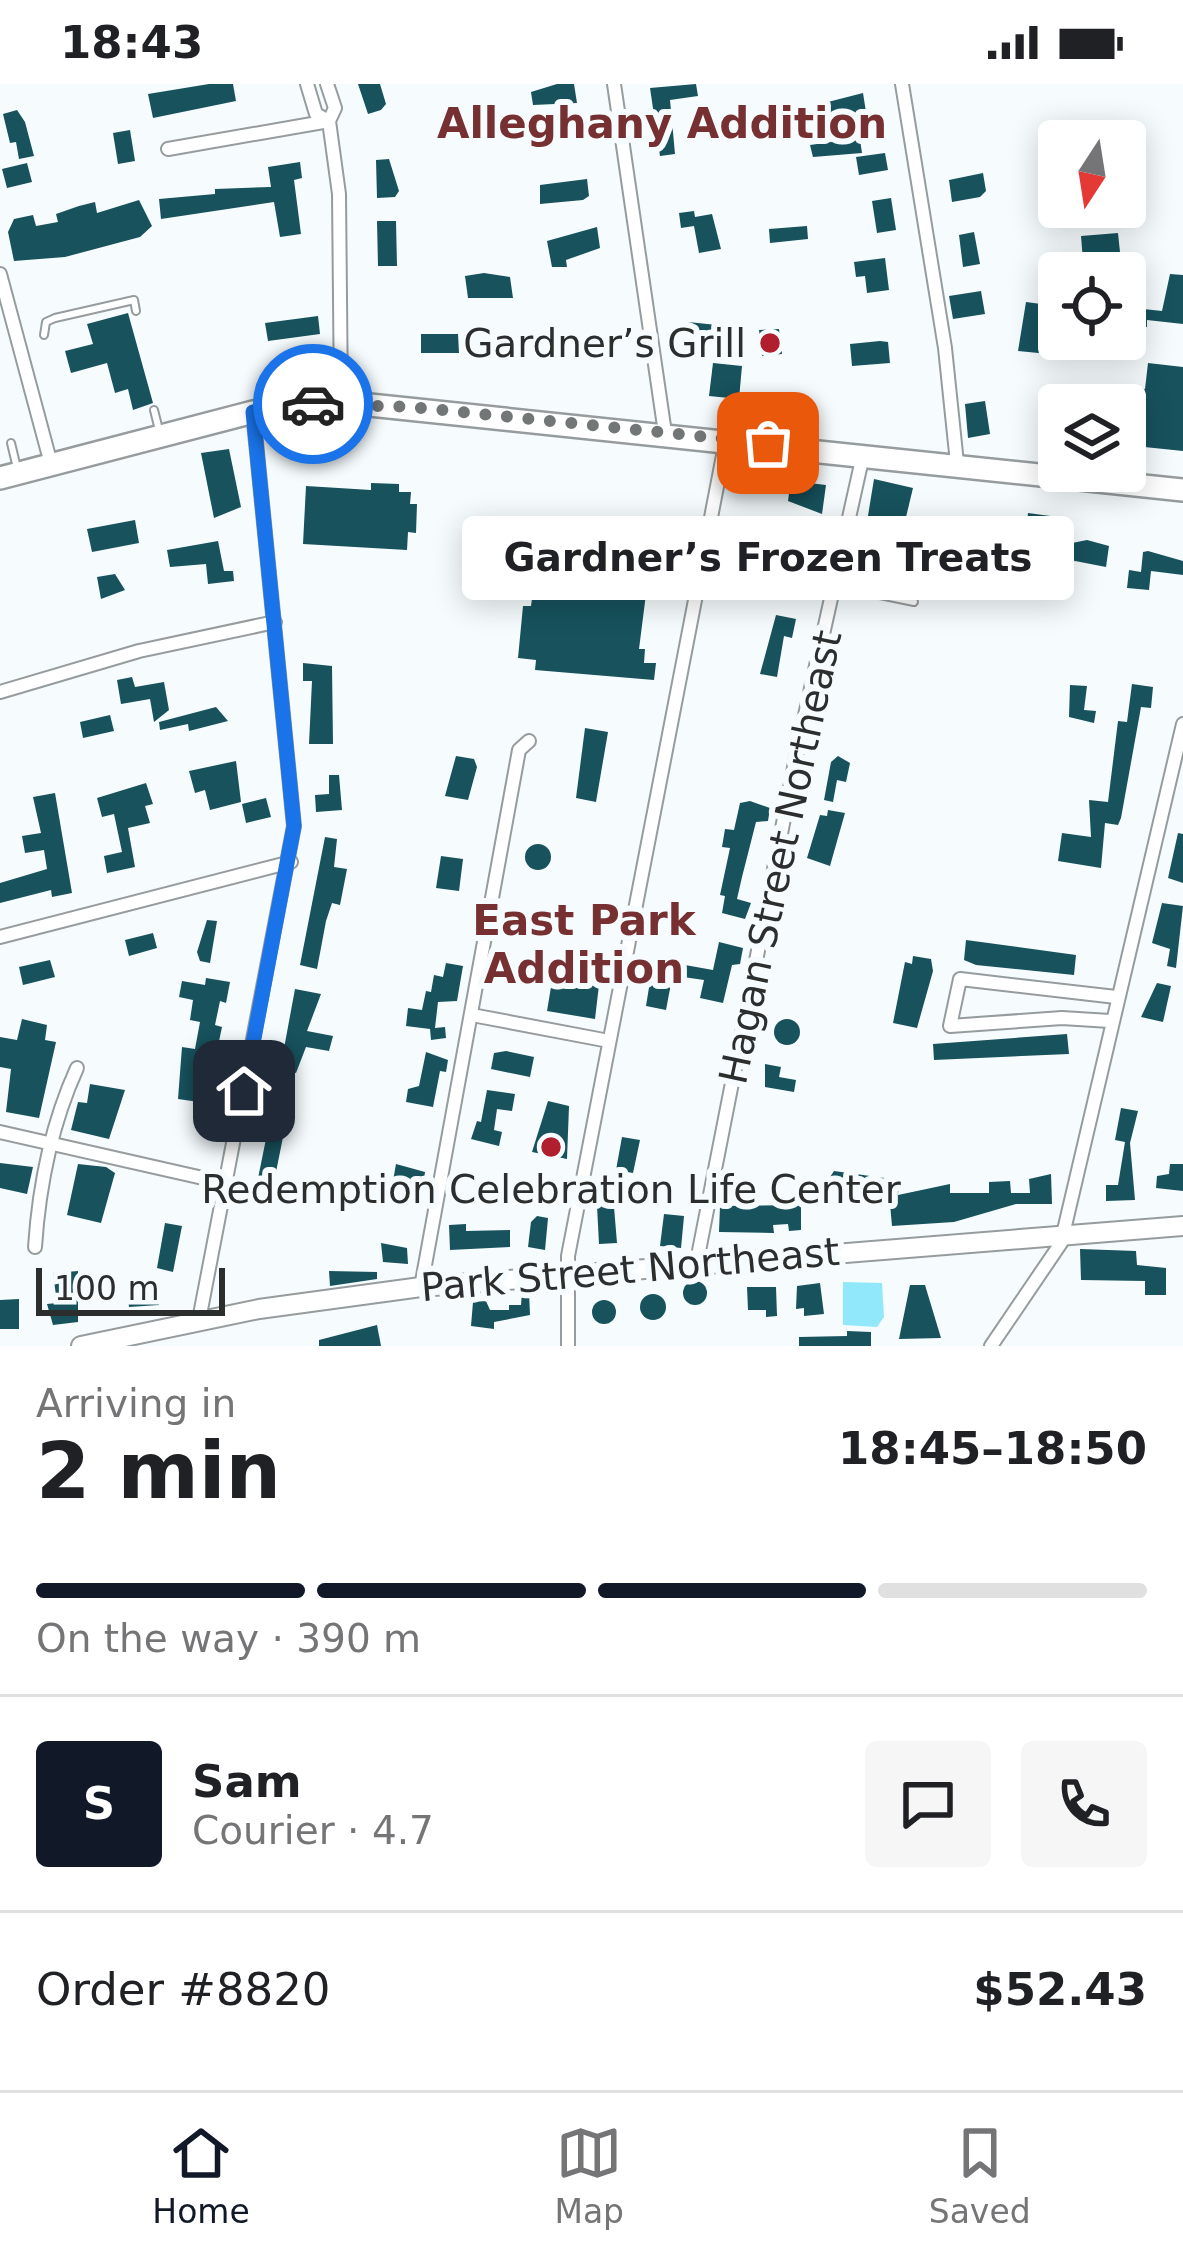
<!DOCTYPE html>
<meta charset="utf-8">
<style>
body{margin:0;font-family:"DejaVu Sans",sans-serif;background:#f6f6f6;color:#202124;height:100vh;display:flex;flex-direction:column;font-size:45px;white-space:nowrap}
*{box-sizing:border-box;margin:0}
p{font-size:39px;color:#757577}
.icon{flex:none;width:66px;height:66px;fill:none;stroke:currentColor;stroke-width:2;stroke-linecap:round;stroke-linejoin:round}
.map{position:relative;height:1262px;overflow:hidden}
.side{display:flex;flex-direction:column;background:#fff;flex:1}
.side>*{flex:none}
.needle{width:78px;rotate:192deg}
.buttons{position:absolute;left:1038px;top:36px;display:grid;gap:24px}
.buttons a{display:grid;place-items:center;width:108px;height:108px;border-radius:12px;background:#fff;box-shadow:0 6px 30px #0003;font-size:60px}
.scale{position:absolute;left:36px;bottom:30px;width:189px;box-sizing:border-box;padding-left:12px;border:6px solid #2c2e2e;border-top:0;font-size:33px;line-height:42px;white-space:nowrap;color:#2c2e2e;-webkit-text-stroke:9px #f6fcfe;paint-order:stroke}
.pin{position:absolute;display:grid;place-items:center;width:102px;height:102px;color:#fff;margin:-51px;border-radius:24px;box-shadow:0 6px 18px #0006}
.courier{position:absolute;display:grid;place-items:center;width:120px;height:120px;margin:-60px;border:9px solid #1a73e8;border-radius:50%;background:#fff;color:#222;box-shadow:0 3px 15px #0007}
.bubble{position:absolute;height:84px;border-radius:12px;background:#fff;box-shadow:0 6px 30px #0003;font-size:39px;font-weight:600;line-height:84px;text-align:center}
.overview em{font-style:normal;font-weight:600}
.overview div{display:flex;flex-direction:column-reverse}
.overview{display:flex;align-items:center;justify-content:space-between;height:204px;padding:0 36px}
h1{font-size:78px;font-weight:600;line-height:90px}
.bar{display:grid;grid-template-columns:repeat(4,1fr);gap:18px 12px;align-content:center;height:144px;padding:0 36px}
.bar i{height:15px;border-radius:9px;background:#e0e0e0}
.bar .current{background:#111827}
.bar p{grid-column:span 4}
.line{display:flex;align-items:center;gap:30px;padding:0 36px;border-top:3px solid #e0e0e0}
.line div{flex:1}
.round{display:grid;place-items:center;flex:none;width:126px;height:126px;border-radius:12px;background:#f6f6f6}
.status{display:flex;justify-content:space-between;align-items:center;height:84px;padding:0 60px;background:#fff;direction:ltr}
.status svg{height:33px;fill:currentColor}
.tab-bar{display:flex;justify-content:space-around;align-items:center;height:168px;border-top:3px solid #e0e0e0;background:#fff;font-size:33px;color:#757577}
.tab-bar a{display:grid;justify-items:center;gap:6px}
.tab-bar .current{color:#111827}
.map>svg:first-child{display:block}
.green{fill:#92e8fb}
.building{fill:#17525d}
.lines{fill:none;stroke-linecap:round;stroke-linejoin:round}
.lane-casing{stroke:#969c9d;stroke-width:10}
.street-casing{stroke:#969c9d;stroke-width:16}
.secondary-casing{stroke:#969c9d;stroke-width:22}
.primary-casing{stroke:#969c9d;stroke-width:26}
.lane{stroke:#fff;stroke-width:6}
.street{stroke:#fff;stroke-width:12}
.secondary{stroke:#fff;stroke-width:18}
.primary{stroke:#fff;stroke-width:21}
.done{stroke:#737677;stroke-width:12;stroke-dasharray:0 21.6}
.route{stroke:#1a73e8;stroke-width:15}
.poi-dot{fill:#b11f2f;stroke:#f6fcfe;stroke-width:4.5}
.labels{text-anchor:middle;stroke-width:12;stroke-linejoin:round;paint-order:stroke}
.poi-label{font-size:39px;fill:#2c2e2e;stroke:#f6fcfe;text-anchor:end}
.street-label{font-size:39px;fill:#2c2e2e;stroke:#f6fcfe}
.neighbourhood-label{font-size:42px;font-weight:bold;fill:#773031;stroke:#f6fcfe}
</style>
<div class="status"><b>18:43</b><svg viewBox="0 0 49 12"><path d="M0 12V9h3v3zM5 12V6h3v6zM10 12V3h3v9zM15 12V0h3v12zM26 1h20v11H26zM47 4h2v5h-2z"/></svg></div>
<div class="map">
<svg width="1183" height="1262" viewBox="0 0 1183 1262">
<rect width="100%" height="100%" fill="#f6fcfe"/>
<polygon class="green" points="843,1198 882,1199 884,1233 877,1243 843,1241"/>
<g class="building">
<polygon points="209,0 233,0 236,17 153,34 148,10"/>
<polygon points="358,0 380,0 386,20 381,26 368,30"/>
<polygon points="557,0 574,0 577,19 533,21 531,8"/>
<polygon points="696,0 698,12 670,16 675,70 660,72 650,4"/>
<polygon points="863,9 869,47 859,49 862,69 813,73 810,61 838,57 835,30 825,31 824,19"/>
<polygon points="17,26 25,38 34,72 19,75 16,58 10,59 3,30"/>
<polygon points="130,46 135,77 118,80 113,49"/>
<polygon points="885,69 888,86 859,91 856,73"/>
<polygon points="389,75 399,107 395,113 377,114 376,76"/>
<polygon points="300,78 302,94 294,96 301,150 280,153 274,118 161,135 159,115 215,110 215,105 271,103 268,83"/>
<polygon points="27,79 32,98 7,104 2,85"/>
<polygon points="983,89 986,107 980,113 952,118 949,96"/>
<polygon points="587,95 589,112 583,116 540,120 540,101"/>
<polygon points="891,114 896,146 877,149 872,117"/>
<polygon points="139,116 152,142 140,153 65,173 14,177 8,148 14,135 33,131 36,142 58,138 56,130 79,122 95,118 97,129"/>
<polygon points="694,127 695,133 712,130 721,165 699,169 694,142 681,144 679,129"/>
<polygon points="377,137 396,137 397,182 378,182"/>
<polygon points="807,142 808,155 770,159 769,145"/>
<polygon points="597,143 600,164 566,176 567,183 552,183 547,157"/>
<polygon points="974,148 980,180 963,183 959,151"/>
<polygon points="1118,149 1120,168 1097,170 1099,189 1084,189 1081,152"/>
<polygon points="885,174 889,206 867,209 865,192 856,193 854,178"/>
<polygon points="484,189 510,193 513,214 468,214 465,192"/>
<polygon points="1170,190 1183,191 1183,240 1147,236 1147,243 1125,241 1125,223 1162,227"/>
<polygon points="981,207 985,230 953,235 949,212"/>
<polygon points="1026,218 1041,220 1038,248 1059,250 1059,271 1018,267"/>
<polygon points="128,229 153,319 133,326 128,305 115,309 107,279 71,289 65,267 93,260 87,240"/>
<polygon points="318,232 320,250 268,257 265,239"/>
<polygon points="688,238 746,244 744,262 686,256"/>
<polygon points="779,245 782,270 762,272 759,246"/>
<polygon points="421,250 458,250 459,269 421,269"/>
<polygon points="880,257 888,258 890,279 852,282 850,260"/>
<polygon points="713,279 742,282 739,315 709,312"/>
<polygon points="1148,279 1183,283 1183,367 1125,361 1126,332 1132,332 1135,304 1145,305"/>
<polygon points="760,310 787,313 793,330 758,327"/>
<polygon points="985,317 990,350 968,354 965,320"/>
<polygon points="229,365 241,423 214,434 201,369"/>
<polygon points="874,395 913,404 900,458 865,450"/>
<polygon points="371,399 399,400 399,408 411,408 410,420 417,420 416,449 408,448 407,466 303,460 306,402 371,406"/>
<polygon points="809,399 826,401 822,430 788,417 790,402 808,405"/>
<polygon points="1028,429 1058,433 1055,461 1025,458"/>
<polygon points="135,436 139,459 92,468 87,445"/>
<polygon points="1087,456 1109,462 1106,483 1070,476 1072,459"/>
<polygon points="218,457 224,487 233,487 234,497 208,500 206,480 170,483 167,466"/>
<polygon points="1148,467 1183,477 1183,491 1151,487 1149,506 1127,504 1129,486 1141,488 1143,468"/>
<polygon points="546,479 638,487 640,509 646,510 639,565 645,565 644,579 656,579 654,596 535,586 536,576 518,574 523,522 531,522 535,492 544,493"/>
<polygon points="115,490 125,506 101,515 97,493"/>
<polygon points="776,531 796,535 792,554 784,552 777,593 760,590"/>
<polygon points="303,579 332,582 333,660 309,660 312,597 303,597"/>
<polygon points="132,593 135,603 164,598 169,626 154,638 150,615 121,620 117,596"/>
<polygon points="1132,600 1153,603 1151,624 1141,623 1121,734 1118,741 1105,739 1101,784 1058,777 1062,749 1091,753 1089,716 1108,718 1118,637 1127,638"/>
<polygon points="1070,601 1087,602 1084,626 1096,627 1094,639 1069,633"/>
<polygon points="216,623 228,637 189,647 188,640 160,646 159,638"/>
<polygon points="110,631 114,647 83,654 80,638"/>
<polygon points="585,644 608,648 596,718 576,714"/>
<polygon points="456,672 474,675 477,683 468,716 445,712"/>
<polygon points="838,672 850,679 846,698 837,696 833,718 824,716 831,678"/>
<polygon points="236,677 241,718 210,726 205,706 195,709 189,687"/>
<polygon points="329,691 339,691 342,726 316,728 315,711 329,710"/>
<polygon points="146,699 153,720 145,722 150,739 128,744 135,783 107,789 104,772 122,768 114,730 102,733 97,714"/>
<polygon points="55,709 72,809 52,813 51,806 0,819 0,799 47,785 44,766 25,769 22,752 41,749 33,713"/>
<polygon points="266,714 271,733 246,739 242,720"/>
<polygon points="750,717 770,724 768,737 756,738 742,793 737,815 751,819 745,835 722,829 725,812 720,811 730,764 722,763 725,745 734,746 740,719"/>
<polygon points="828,726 845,729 830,782 807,774 820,731 827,732"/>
<polygon points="1178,749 1183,750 1183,799 1168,794"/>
<polygon points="325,753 337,755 334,783 347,785 340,821 332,819 326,837 317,885 300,881"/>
<circle cx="538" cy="773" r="13"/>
<polygon points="441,772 463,775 459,807 436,804"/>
<polygon points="1162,819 1183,822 1176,884 1167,882 1170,865 1152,859"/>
<polygon points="207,836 217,837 210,879 200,877 197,868"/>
<polygon points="153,849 157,864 129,872 125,856"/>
<polygon points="966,856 1076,871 1074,891 976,881 964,876"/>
<polygon points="719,858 743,864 740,880 732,881 723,919 700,914 704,896 683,893 685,881 713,886"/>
<polygon points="913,872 931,875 933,887 917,944 893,939 905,878 912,880"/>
<polygon points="50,876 55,893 23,901 19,883"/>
<polygon points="446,879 463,882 457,917 438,918 435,944 445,943 446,954 431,956 430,945 406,942 408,924 422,926 426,907 431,908 434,891 443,893"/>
<polygon points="583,880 601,884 595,935 547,927 554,885 581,890"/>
<polygon points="652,885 673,889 666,926 646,922"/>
<polygon points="206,894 230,898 226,919 220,917 215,941 222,943 206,1019 178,1015 182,963 195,965 200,938 190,936 193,916 179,913 182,897 205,901"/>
<polygon points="1157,899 1171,902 1163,938 1141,933"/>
<polygon points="295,905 321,910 307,947 333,952 329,967 306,963 296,989 280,986"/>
<circle cx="787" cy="948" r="13"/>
<polygon points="22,935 47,941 45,956 56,958 39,1034 6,1028 11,985 0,983 0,953 17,956"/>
<polygon points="1067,950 1069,970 934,976 933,960"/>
<polygon points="506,967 534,973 530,993 491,985 494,969"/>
<polygon points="426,968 448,976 446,988 440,987 433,1023 406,1018 408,1005 419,1002"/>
<polygon points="765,980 781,983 779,993 796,996 794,1008 765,1003"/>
<polygon points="90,1000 125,1006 109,1055 71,1046 78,1018 87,1019"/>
<polygon points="487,1006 515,1010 512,1027 497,1025 494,1046 502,1048 499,1062 471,1055 477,1037 481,1038"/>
<polygon points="548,1017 569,1022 567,1075 532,1068"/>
<polygon points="1121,1024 1138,1027 1130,1059 1135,1116 1106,1117 1106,1101 1118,1101 1125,1058 1115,1056"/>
<polygon points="267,1050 283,1053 271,1113 255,1109"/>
<polygon points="622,1053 640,1056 633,1089 616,1086"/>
<polygon points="0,1079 33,1083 27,1110 0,1104"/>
<polygon points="78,1080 106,1083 115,1089 101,1139 67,1131"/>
<polygon points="396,1080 425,1088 423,1101 393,1097"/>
<polygon points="1170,1080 1183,1080 1183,1107 1156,1104 1157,1092 1169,1090"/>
<polygon points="834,1087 899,1096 898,1111 950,1100 950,1109 989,1109 989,1098 1010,1097 1011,1109 1030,1109 1029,1095 1051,1090 1052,1120 1016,1120 954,1138 892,1142 890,1120 835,1112 804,1116 804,1102 824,1102"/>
<polygon points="801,1121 801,1146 789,1147 788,1140 773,1141 774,1149 719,1148 720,1122"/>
<polygon points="597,1122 614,1123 617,1159 599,1160"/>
<polygon points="664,1130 684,1132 681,1164 660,1162"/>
<polygon points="537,1132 548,1134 545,1166 528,1163 531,1138"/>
<polygon points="165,1139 182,1142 173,1188 157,1184"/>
<polygon points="466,1140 466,1147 510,1146 510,1163 450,1166 449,1141"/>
<polygon points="381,1159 407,1164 408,1180 383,1178"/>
<polygon points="1080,1165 1136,1167 1137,1181 1166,1184 1166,1211 1145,1211 1145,1197 1081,1196"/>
<polygon points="78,1187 78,1238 53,1241 47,1220 57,1219 53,1189"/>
<polygon points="329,1187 377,1188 377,1195 330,1202"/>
<circle cx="695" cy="1209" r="12"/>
<polygon points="820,1199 824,1230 804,1232 804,1224 796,1225 797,1202"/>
<polygon points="910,1201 925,1201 941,1254 899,1255"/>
<polygon points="747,1203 776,1203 777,1232 766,1233 766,1226 748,1226"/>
<polygon points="158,1204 159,1221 129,1223 127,1207"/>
<polygon points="522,1208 529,1208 530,1231 494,1238 494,1245 471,1242 473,1218 486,1217 490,1226 509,1226 509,1221 521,1221"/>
<circle cx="653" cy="1223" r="13"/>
<polygon points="19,1215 19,1245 0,1245 0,1216"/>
<circle cx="604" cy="1228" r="12"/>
<polygon points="377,1241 381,1262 319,1262 319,1256"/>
<polygon points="847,1247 871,1248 871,1262 799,1262 799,1253 847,1252"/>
</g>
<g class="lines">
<defs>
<g id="lane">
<polyline points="44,251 46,238 55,234 134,216 136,227"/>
<polyline points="154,326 159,346"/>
<polyline points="11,359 17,384"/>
<polyline points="836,502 914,518"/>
</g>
<g id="street">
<polyline points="307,0 316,30 328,37"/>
<polyline points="327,0 335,24 329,37 339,110 341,318"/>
<polyline points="614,0 665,349"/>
<polyline points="902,0 945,264 957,379"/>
<polyline points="168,65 329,37"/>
<polyline points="0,190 51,380"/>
<polyline points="0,608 139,567 275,538"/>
<polyline points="0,853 291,778"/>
<polyline points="472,931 609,957"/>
<polyline points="1110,937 1062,934 950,942 960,895 1116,913"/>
<polyline points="0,1048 225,1099"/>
<path d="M35 1163C39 1103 52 1039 77 984"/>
<polyline points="697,1177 799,658 863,371"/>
<polyline points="421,1203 519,666 529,657"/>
<polyline points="199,1236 294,742 253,328"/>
<polyline points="568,1262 568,1172 726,356"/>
<polyline points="991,1262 1061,1159 1183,640"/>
</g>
<polyline id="secondary" points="81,1262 259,1225 421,1203 1183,1142"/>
<polyline id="primary" points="0,394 253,328 341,318 1183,406"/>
</defs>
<use href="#lane" class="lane-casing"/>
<use href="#street" class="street-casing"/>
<use href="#secondary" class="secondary-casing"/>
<use href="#primary" class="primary-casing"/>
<use href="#lane" class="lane"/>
<use href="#street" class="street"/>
<use href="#secondary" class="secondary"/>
<use href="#primary" class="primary"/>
</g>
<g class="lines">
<polyline class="done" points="313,320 412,323 768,359"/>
<polyline class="route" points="244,1007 294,742 253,328 313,320"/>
</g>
<g class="poi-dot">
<circle cx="770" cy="259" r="12"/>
<circle cx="551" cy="1063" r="12"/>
</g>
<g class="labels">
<g class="poi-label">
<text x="746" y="273">Gardner’s Grill</text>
<text x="551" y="1119" text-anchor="middle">Redemption Celebration Life Center</text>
</g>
<g class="street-label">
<text transform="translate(780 773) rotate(-78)" y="14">Hagan Street Northeast</text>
<text transform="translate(630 1185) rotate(-5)" y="14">Park Street Northeast</text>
</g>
<g class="neighbourhood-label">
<text x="662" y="54">Alleghany Addition</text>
<text x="584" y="851">East Park<tspan x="584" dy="48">Addition</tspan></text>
</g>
</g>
</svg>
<div class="buttons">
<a><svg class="needle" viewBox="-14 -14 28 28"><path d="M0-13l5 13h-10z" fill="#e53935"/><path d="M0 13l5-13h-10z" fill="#757577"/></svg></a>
<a><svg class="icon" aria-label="locate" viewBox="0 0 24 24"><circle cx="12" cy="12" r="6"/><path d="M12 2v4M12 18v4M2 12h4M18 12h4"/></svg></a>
<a><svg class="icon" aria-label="layers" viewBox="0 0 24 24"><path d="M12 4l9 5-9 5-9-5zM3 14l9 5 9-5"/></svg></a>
</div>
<div class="scale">100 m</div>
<div class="pin" style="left:768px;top:359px;background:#ea580c"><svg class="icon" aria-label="bag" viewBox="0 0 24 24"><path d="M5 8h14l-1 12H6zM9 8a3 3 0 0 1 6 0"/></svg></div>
<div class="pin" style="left:244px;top:1007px;background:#1f2937"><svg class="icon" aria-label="home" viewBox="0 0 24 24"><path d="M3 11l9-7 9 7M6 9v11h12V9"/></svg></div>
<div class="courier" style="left:313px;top:320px"><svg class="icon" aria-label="car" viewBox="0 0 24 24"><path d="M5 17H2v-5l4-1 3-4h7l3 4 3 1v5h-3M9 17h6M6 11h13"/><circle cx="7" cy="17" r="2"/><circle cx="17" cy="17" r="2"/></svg></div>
<div class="bubble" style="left:462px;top:432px;width:612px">Gardner’s Frozen Treats</div>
</div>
<section class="side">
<div class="overview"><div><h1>2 min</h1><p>Arriving in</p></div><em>18:45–18:50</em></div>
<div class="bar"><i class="current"></i><i class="current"></i><i class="current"></i><i></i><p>On the way · 390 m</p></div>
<div class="line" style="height:216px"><b class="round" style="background:#111827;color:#fff">S</b><div><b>Sam</b><p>Courier · 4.7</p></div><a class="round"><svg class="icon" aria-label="chat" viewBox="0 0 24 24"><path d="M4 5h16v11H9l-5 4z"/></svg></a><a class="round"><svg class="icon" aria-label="phone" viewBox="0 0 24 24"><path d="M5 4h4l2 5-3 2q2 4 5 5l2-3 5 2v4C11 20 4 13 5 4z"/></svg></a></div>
<div class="line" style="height:156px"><div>Order #8820</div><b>$52.43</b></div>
</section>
<nav class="tab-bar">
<a class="current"><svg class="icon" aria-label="home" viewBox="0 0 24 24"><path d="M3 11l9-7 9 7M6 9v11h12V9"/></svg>Home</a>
<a><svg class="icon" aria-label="map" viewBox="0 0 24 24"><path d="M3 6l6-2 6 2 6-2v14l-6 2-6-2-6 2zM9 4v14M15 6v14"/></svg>Map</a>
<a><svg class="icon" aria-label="saved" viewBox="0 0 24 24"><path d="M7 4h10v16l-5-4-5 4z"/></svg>Saved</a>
</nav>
